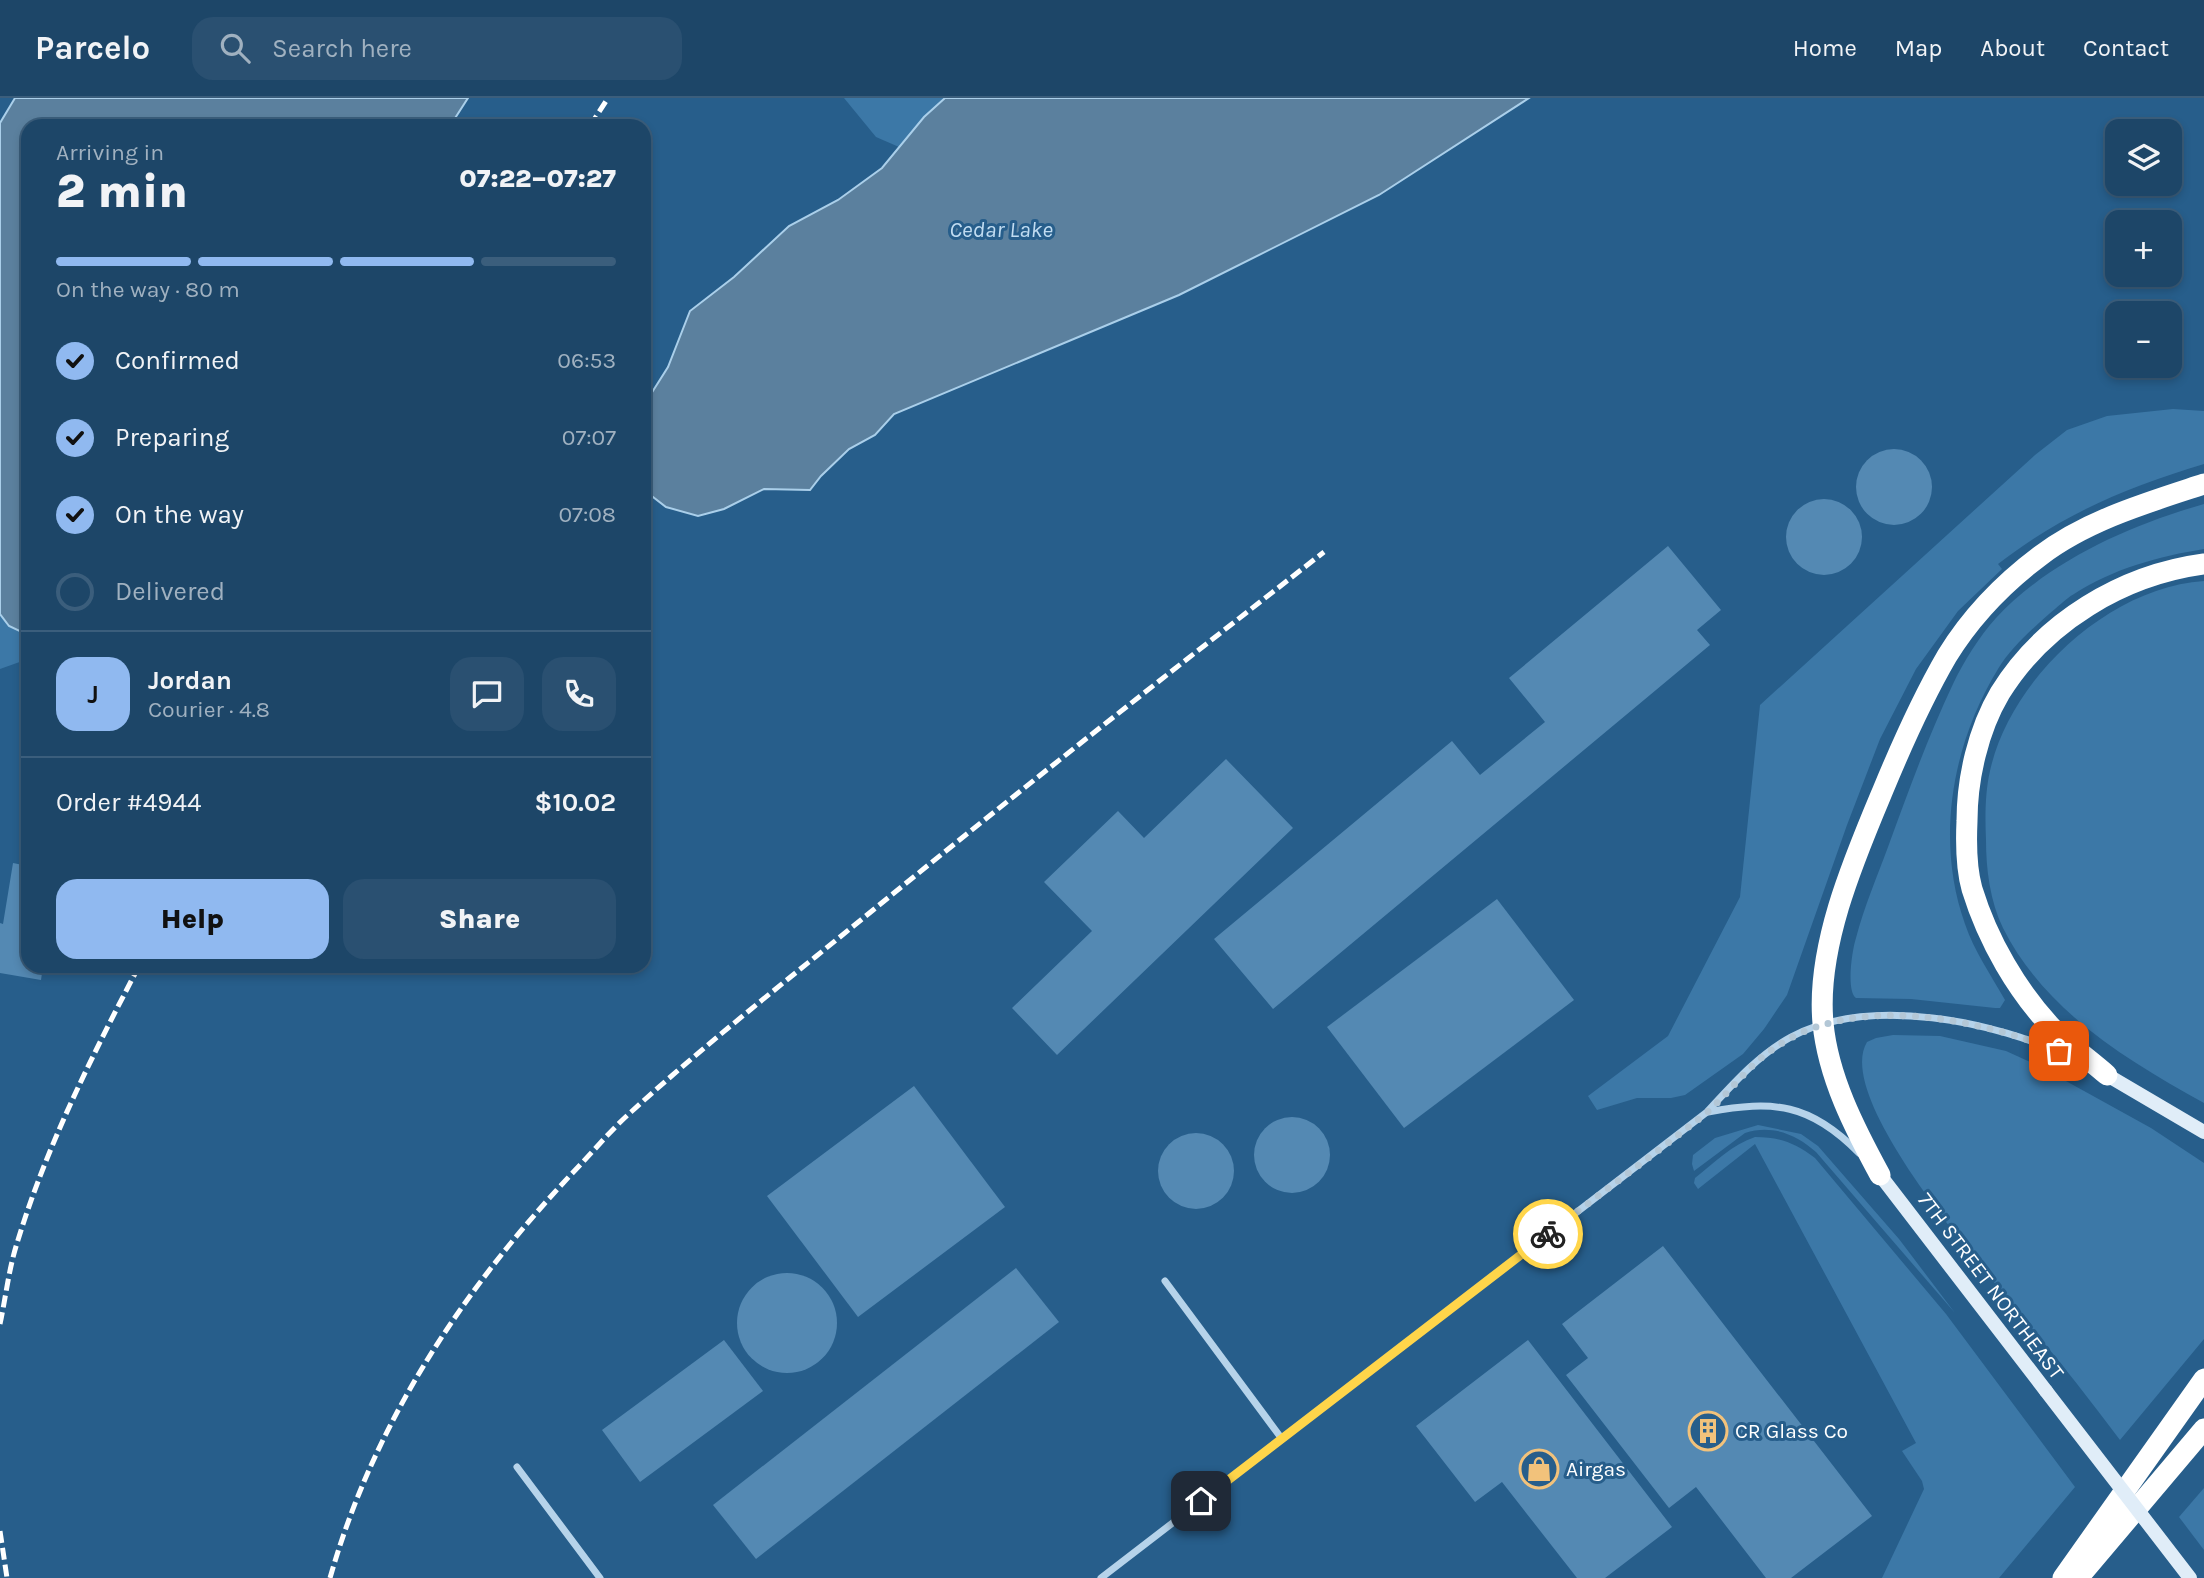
<!DOCTYPE html>
<meta charset="utf-8">
<style>
body{margin:0;font-family:Karla,sans-serif;background:#2a5071;color:#f1f3f6;height:100vh;display:flex;flex-direction:column;font-size:26px;white-space:nowrap}
*{box-sizing:border-box;margin:0}
p{font-size:23px;color:#a0b1c0}
.icon{flex:none;width:38px;height:38px;fill:none;stroke:currentColor;stroke-width:2;stroke-linecap:round;stroke-linejoin:round}
.map{position:relative;flex:1;overflow:hidden}
.drawer{position:absolute;left:21px;top:21px;width:630px;height:854px;display:flex;flex-direction:column;background:#1d4668;border-radius:21px;box-shadow:0 4px 10px #0003,0 0 0 2px #3b5e7c}
.drawer>*{flex:none}
.tools{position:absolute;left:2105px;top:21px;display:grid;gap:14px}
.tools a{display:grid;place-items:center;width:77px;height:77px;border-radius:14px;background:#1d4668;box-shadow:0 4px 10px #0003,0 0 0 2px #3b5e7c;font-size:35px}
.pin{position:absolute;display:grid;place-items:center;width:60px;height:60px;color:#fff;margin:-30px;border-radius:14px;box-shadow:0 4px 10px #0006}
.courier{position:absolute;display:grid;place-items:center;width:70px;height:70px;margin:-35px;border:5px solid #ffd54a;border-radius:50%;background:#fff;color:#222;box-shadow:0 2px 9px #0007}
.overview em{font-style:normal;font-weight:800}
.overview div{display:flex;flex-direction:column-reverse}
.overview{display:flex;align-items:center;justify-content:space-between;height:119px;padding:0 35px}
h1{font-size:46px;font-weight:800;line-height:52px}
.bar{display:grid;grid-template-columns:repeat(4,1fr);gap:10px 7px;align-content:center;height:84px;padding:0 35px}
.bar i{height:9px;border-radius:5px;background:#3b5e7c}
.bar .on{background:#90b9f0}
.bar p{grid-column:span 4}
.line{display:flex;align-items:center;gap:18px;padding:0 35px;border-top:2px solid #3b5e7c}
.line div{flex:1}
.round{display:grid;place-items:center;flex:none;width:74px;height:74px;border-radius:21px;background:#2a5071}
ol{padding:0 35px;list-style:none}
li{display:flex;align-items:center;gap:21px;height:77px}
li p{margin-inline-start:auto}
li .icon{padding:7px;border-radius:50%;background:#90b9f0;color:#111;stroke-width:4}
li:last-child{color:#a0b1c0}
li i{width:38px;height:38px;border:4px solid #3b5e7c;border-radius:50%}
.primary-button{display:flex;gap:14px;margin-top:auto;padding:14px 35px}
.primary-button a{flex:1;height:80px;border-radius:21px;background:#90b9f0;color:#111;font-size:28px;font-weight:800;line-height:80px;text-align:center}
.primary-button a+a{background:#2a5071;color:#f1f3f6}
header{display:flex;align-items:center;gap:42px;box-sizing:border-box;height:98px;padding:0 35px;background:#1d4668;border-bottom:2px solid #3b5e7c}
header strong{font-size:33px}
nav{display:flex;gap:38px;margin-inline-start:auto;font-size:24px}
.search{width:490px;height:63px;background:#2a5071;display:flex;align-items:center;gap:18px;box-sizing:border-box;padding:0 24px;border-radius:21px;color:#a0b1c0;font-size:26px}
.map>svg:first-child{display:block}
.green{fill:#3c78a7}
.water{fill:#5b809e;stroke:#aacfea;stroke-width:2}
.building{fill:#5489b3}
.lines{fill:none;stroke-linecap:round;stroke-linejoin:round}
.minor{stroke:#b6d3ea;stroke-width:7}
.secondary{stroke:#e0edf8;stroke-width:14}
.motorway{stroke:#fff;stroke-width:21}
.rail{stroke:#fff;stroke-width:5;stroke-dasharray:12 5;stroke-linecap:butt}
.secondary-bridge{stroke:#e0edf8;stroke-width:14}
.done{stroke:#b3c7d6;stroke-width:7;stroke-dasharray:0 12.6}
.route{stroke:#ffd54a;stroke-width:9}
.labels{text-anchor:middle;stroke-width:6;stroke-linejoin:round;paint-order:stroke}
.street-label{font-size:21px;fill:#fff;stroke:#275e8b}
.poi-label{font-size:21px;fill:#fff;stroke:#275e8b;text-anchor:start}
.water-label{font-size:23px;font-style:italic;fill:#c1dcf1;stroke:#275e8b}
</style>
<header>
<strong>Parcelo</strong>
<div class="search"><svg class="icon" aria-label="search" viewBox="0 0 24 24"><circle cx="10" cy="10" r="6"/><path d="M15 15l6 6"/></svg>Search here</div>
<nav><a>Home</a><a>Map</a><a>About</a><a>Contact</a></nav>
</header>
<div class="map">
<svg width="2204" height="1480" viewBox="0 0 2204 1480">
<rect width="100%" height="100%" fill="#275e8b"/>
<g class="green">
<polygon points="844,0 945,0 899,49 876,39"/>
<path d="M2173 311 2204 313V366C2126 390 2064 415 1998 466L2002 471 1958 513 1916 571 1880 641 1847 727 1787 897 1764 931 1743 956 1685 997 1671 1000H1637L1597 1012 1588 998 1668 938 1740 799 1760 607 2035 357 2067 332 2107 318Z"/>
<path d="M2204 406V451C2160 458 2112 471 2074 496 2065 501 2057 510 2049 516 2031 532 2010 551 1998 571 1952 646 1935 742 1965 826 1974 853 1991 877 2005 902L2000 910H1995L1911 901 1856 900C1846 893 1852 852 1856 840 1864 809 1877 779 1888 749 1908 694 1928 639 1953 586 1964 563 1979 539 1996 520 2049 463 2130 427 2204 406Z"/>
<path d="M2204 483V1005C2126 962 2044 912 2003 830 1990 803 1986 771 1986 742 1985 720 1985 694 1990 673 2010 581 2109 489 2204 483Z"/>
<polygon points="0,516 9,528 28,537 28,561 0,571"/>
<path d="M1893 937 1940 938 2006 953 2037 967 2151 1030 2204 1065V1241L2120 1342C2091 1303 2061 1265 2030 1228 1993 1181 1832 1002 1867 944L1876 940Z"/>
<path d="M1758 1027 1801 1036 1818 1048 1899 1141 1955 1215 1816 1054C1796 1036 1771 1026 1745 1035L1694 1073 1692 1066 1693 1057 1715 1040Z"/>
<path d="M1755 1039C1780 1039 1795 1045 1815 1060L1946 1216 2075 1389 1999 1480H1882L1924 1391 1922 1383 1902 1353 1916 1345 1755 1046 1698 1091 1694 1085 1695 1080C1714 1065 1733 1046 1755 1039Z"/>
<polygon points="2204,1390 2204,1452 2179,1419"/>
</g>
<g class="water">
<polygon points="15,0 468,0 450,28 28,28 28,537 9,528 0,516 0,25"/>
<polygon points="945,0 1529,0 1379,97 1179,197 894,316 875,337 849,351 821,378 810,392 764,391 724,411 698,418 666,409 644,392 644,307 668,269 690,213 734,179 789,128 838,102 882,70 924,19"/>
</g>
<g class="building">
<circle cx="1894" cy="389" r="38"/>
<circle cx="1824" cy="439" r="38"/>
<polygon points="1668,448 1721,512 1697,532 1710,547 1273,911 1214,841 1452,643 1480,677 1545,624 1509,580"/>
<polygon points="1226,661 1293,730 1057,957 1012,910 1092,833 1044,784 1118,713 1144,740"/>
<polygon points="13,765 28,768 28,868 43,868 41,882 0,875 0,825 3,826"/>
<polygon points="1497,801 1574,902 1404,1030 1327,929"/>
<polygon points="914,988 1005,1109 858,1219 767,1098"/>
<circle cx="1292" cy="1057" r="38"/>
<circle cx="1196" cy="1073" r="38"/>
<polygon points="1663,1148 1872,1418 1791,1480 1766,1480 1696,1389 1669,1410 1566,1277 1588,1260 1562,1226"/>
<polygon points="1016,1170 1059,1224 756,1461 713,1407"/>
<circle cx="787" cy="1225" r="50"/>
<polygon points="724,1242 763,1293 640,1384 602,1332"/>
<polygon points="1528,1242 1672,1429 1605,1480 1577,1480 1502,1384 1475,1404 1416,1328"/>
</g>
<g class="lines">
<g class="minor">
<path d="M1708 1014C1774 1002 1810 1005 1859 1055"/>
<polyline points="1165,1183 1282,1341"/>
<polyline points="517,1369 600,1480"/>
<path d="M1101 1480 1707 1014C1732 987 1758 957 1791 939 1870 897 1995 923 2072 960"/>
</g>
<g class="secondary">
<polyline points="2107,977 2204,1034"/>
<polyline points="1880,1077 2046,1293"/>
</g>
<g class="motorway">
<path d="M2107 977C2090 962 2070 948 2054 932 2017 893 1988 843 1972 791 1966 770 1966 745 1967 723 1967 681 1978 632 2000 595 2044 524 2122 477 2204 466"/>
<path d="M1880 1077C1855 1031 1828 979 1823 925 1816 849 1854 761 1883 692 1902 646 1922 601 1947 558 1971 519 2004 485 2040 458 2087 422 2149 404 2204 386"/>
<polyline points="2063,1480 2204,1281"/>
<polyline points="2078,1480 2204,1331"/>
</g>
<g class="rail">
<polyline points="590,28 608,0"/>
<path d="M0 1226C6 1198 9 1169 18 1142 47 1047 93 956 139 868"/>
<polyline points="0,1433 7,1480"/>
<path d="M330 1480C375 1321 467 1185 581 1066 597 1049 613 1030 631 1014 710 942 795 876 878 808 1025 688 1174 571 1324 454"/>
</g>
<polyline class="secondary-bridge" points="2046,1293 2190,1480"/>
</g>
<g class="lines">
<path class="done" d="M1548 1136C1600 1096 1653 1057 1704 1017 1728 997 1746 969 1773 951 1853 894 1974 920 2059 953"/>
<polyline class="route" points="1201,1403 1548,1136"/>
</g>
<defs>
<symbol id="building-ring" viewBox="-11 -11 22 22"><circle r="9.5" fill="#275e8b" stroke="#f2c27b" stroke-width="1.5"/><path d="M-4-6H4V6H1V3H-1V6H-4ZM-2.5-4.3h1.7v1.8h-1.7ZM.8-4.3h1.7v1.8H.8ZM-2.5-1h1.7V.8h-1.7ZM.8-1h1.7V.8H.8Z" fill="#f2c27b"/></symbol>
<symbol id="shop-ring" viewBox="-11 -11 22 22"><circle r="9.5" fill="#275e8b" stroke="#f2c27b" stroke-width="1.5"/><path d="M-5-2.5h2.3a2.7 3.5 0 0 1 5.4 0H5L5.5 6h-11ZM-1.5-2.5h3a1.5 2.3 0 0 0-3 0Z" fill="#f2c27b"/></symbol>
</defs>
<g fill-rule="evenodd">
<use href="#building-ring" x="1686" y="1311" width="44" height="44"/>
<use href="#shop-ring" x="1517" y="1349" width="44" height="44"/>
</g>
<g class="labels">
<g class="street-label">
<text transform="translate(1991 1188) rotate(53)" y="7">7TH STREET NORTHEAST</text>
</g>
<g class="poi-label">
<text x="1735" y="1340">CR Glass Co</text>
<text x="1566" y="1378">Airgas</text>
</g>
<g class="water-label">
<text x="1001" y="139">Cedar Lake</text>
</g>
</g>
</svg>
<div class="tools">
<a><svg class="icon" aria-label="layers" viewBox="0 0 24 24"><path d="M12 4l9 5-9 5-9-5zM3 14l9 5 9-5"/></svg></a>
<a>+</a>
<a>−</a>
</div>
<div class="pin" style="left:2059px;top:953px;background:#ea580c"><svg class="icon" aria-label="bag" viewBox="0 0 24 24"><path d="M5 8h14l-1 12H6zM9 8a3 3 0 0 1 6 0"/></svg></div>
<div class="pin" style="left:1201px;top:1403px;background:#1f2937"><svg class="icon" aria-label="home" viewBox="0 0 24 24"><path d="M3 11l9-7 9 7M6 9v11h12V9"/></svg></div>
<div class="courier" style="left:1548px;top:1136px"><svg class="icon" aria-label="bike" viewBox="0 0 24 24"><circle cx="6" cy="16" r="4"/><circle cx="18" cy="16" r="4"/><path d="M6 16l4-8h5l3 8M10 8l3 8H6M13 5h3"/></svg></div>
<section class="drawer">
<div class="overview"><div><h1>2 min</h1><p>Arriving in</p></div><em>07:22–07:27</em></div>
<div class="bar"><i class="on"></i><i class="on"></i><i class="on"></i><i></i><p>On the way · 80 m</p></div>
<ol>
<li><svg class="icon" aria-label="check" viewBox="0 0 24 24"><path d="M5 12l5 5 9-10"/></svg>Confirmed<p>06:53</p></li>
<li><svg class="icon" aria-label="check" viewBox="0 0 24 24"><path d="M5 12l5 5 9-10"/></svg>Preparing<p>07:07</p></li>
<li><svg class="icon" aria-label="check" viewBox="0 0 24 24"><path d="M5 12l5 5 9-10"/></svg>On the way<p>07:08</p></li>
<li><i></i>Delivered</li>
</ol>
<div class="line" style="height:126px"><b class="round" style="background:#90b9f0;color:#111">J</b><div><b>Jordan</b><p>Courier · 4.8</p></div><a class="round"><svg class="icon" aria-label="chat" viewBox="0 0 24 24"><path d="M4 5h16v11H9l-5 4z"/></svg></a><a class="round"><svg class="icon" aria-label="phone" viewBox="0 0 24 24"><path d="M5 4h4l2 5-3 2q2 4 5 5l2-3 5 2v4C11 20 4 13 5 4z"/></svg></a></div>
<div class="line" style="height:91px"><div>Order #4944</div><b>$10.02</b></div>
<div class="primary-button"><a>Help</a><a>Share</a></div>
</section>
</div>
